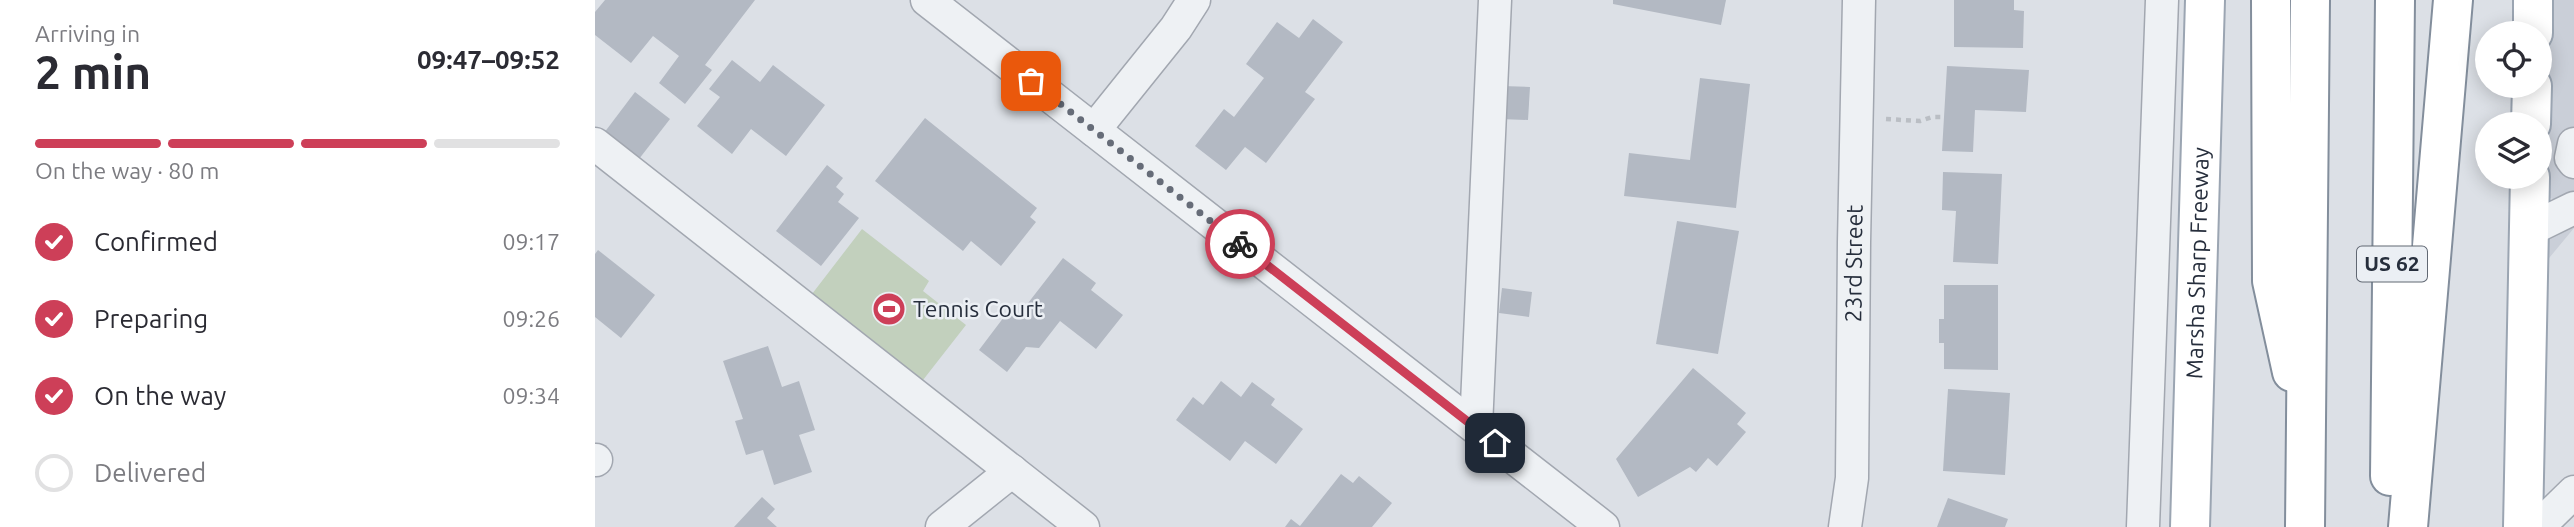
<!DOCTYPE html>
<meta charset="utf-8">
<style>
body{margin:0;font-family:Ubuntu,sans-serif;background:#f2f2f3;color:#2b2b33;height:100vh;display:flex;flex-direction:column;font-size:26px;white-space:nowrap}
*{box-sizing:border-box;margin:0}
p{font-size:23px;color:#7c7c81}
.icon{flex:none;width:38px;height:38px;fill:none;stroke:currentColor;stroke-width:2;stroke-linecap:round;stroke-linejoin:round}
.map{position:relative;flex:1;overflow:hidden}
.drawer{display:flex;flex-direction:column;background:#fff;width:595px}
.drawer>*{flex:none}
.tools{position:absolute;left:1880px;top:21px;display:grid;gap:14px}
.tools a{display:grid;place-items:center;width:77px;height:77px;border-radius:50%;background:#fff;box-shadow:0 4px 18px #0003;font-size:35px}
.pin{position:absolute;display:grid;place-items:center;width:60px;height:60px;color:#fff;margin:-30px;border-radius:14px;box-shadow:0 4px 10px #0006}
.courier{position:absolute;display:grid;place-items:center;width:70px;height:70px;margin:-35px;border:5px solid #cd3f58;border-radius:50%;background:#fff;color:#222;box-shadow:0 2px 9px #0007}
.overview em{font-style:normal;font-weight:700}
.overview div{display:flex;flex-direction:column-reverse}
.overview{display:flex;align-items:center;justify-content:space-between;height:119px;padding:0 35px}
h1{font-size:46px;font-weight:700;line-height:52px}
.bar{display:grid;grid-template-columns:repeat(4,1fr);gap:10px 7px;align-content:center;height:84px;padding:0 35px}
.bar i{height:9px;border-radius:5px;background:#e1e1e2}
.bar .current{background:#cd3f58}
.bar p{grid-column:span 4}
ol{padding:0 35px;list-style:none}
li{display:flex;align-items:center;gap:21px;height:77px}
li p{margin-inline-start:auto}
li .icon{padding:7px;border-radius:50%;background:#cd3f58;color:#fff;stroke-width:4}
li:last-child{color:#7c7c81}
li i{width:38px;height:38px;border:4px solid #e1e1e2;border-radius:50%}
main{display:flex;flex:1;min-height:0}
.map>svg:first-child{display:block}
.built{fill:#cacfd8}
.green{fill:#c2d0bd}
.building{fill:#b3b9c3}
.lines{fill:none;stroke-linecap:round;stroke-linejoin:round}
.minor-casing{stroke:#a2a7b0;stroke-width:35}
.major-casing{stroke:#9ba5b2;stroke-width:42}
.highway-casing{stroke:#838e9c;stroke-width:42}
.path{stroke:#babec4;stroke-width:4.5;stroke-dasharray:5 5;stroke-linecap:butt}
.minor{stroke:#eef1f4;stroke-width:32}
.major{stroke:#fff;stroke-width:38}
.highway{stroke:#fff;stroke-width:38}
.done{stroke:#666c78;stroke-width:7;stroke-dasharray:0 12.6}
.route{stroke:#cd3f58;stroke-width:9}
.labels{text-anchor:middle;stroke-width:5;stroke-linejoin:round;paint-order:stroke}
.shield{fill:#ebeff4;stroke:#616873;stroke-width:2}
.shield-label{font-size:21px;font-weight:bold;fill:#262e3c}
.street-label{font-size:23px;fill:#262e3c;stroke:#ebeff4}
.poi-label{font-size:23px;fill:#262e3c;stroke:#ebeff4;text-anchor:start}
</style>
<main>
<section class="drawer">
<div class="overview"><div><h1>2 min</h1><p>Arriving in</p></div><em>09:47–09:52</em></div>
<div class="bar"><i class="current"></i><i class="current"></i><i class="current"></i><i></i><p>On the way · 80 m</p></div>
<ol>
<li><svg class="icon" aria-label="check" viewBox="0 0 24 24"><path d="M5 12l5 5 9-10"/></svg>Confirmed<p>09:17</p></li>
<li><svg class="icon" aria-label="check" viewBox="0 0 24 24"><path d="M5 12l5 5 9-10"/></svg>Preparing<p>09:26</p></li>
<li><svg class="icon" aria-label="check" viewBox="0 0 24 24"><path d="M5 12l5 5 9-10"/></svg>On the way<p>09:34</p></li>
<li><i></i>Delivered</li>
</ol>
</section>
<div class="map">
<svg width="1979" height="527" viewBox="0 0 1979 527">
<rect width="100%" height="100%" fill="#dce0e6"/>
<polygon class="built" points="1955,0 1979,0 1979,228 1945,269 1952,239 1960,236 1962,201 1953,197 1949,188"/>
<polygon class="green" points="267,229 334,281 328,291 371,325 328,380 217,294"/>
<g class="building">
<polygon points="10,0 160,0 110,65 117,70 90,104 64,83 84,56 58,36 36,63 0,35 0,12"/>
<polygon points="1018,0 1131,0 1126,25 1018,4"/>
<polygon points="1359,0 1419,0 1419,10 1429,11 1428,48 1359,47"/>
<polygon points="718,19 748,42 710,92 720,99 671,163 650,147 631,170 600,146 629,109 639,117 669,78 651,64 682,22 704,38"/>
<polygon points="137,60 165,82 178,65 230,105 191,156 156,129 137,154 102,126 125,97 114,89"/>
<polygon points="1352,66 1434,70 1431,112 1380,110 1378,152 1347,151"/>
<polygon points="1105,78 1155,84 1141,208 1029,196 1034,153 1095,160"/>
<polygon points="907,86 935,87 933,120 905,119"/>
<polygon points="40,92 75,119 44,159 9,133"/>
<polygon points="330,118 442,208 435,217 441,222 406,266 376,241 368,251 280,181"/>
<polygon points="232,165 248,178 241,187 249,194 243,202 264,218 226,266 181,231"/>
<polygon points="1348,172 1407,174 1403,264 1358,262 1361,211 1347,210"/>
<polygon points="1082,221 1144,231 1123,354 1061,344"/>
<polygon points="3,250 60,295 26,338 0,317 0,254"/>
<polygon points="468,258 501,283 496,290 528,315 501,349 465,321 444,348 431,347 412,372 384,350 415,309 423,316"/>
<polygon points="1349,285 1403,285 1403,370 1349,369 1349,343 1344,343 1344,319 1349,319"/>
<polygon points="907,288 937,292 934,317 904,313"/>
<polygon points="173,346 187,387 204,381 220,430 204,435 217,472 179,485 168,450 151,455 140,421 148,419 128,361"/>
<polygon points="1098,368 1151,413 1142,424 1151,432 1122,466 1113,458 1101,472 1095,467 1043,497 1021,459"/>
<polygon points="626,381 646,397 657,382 680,399 676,405 708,429 681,464 650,441 635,461 581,420 598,397 608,405"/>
<polygon points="1353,389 1415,393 1410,475 1348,471"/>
<polygon points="746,474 758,483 764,476 797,503 777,527 690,527 696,519 705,526"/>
<polygon points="167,497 180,509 172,518 182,527 139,527"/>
<polygon points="1353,498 1413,519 1410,527 1342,527"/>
</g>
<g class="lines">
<defs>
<g id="minor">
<polyline points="332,0 1008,527"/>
<polyline points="499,130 581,28 599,0"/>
<polyline points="0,144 488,527"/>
<polyline points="1979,144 1976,158 1979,162"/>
<polyline points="1934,230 1979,208"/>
<polyline points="881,427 900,0"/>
<polyline points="0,460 1,460"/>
<polyline points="347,527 417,471"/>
<path id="s1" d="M1250 527 1257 478 1259 242 1264 0"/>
<polyline points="1548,527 1567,0"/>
<polyline points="1943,527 1979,492"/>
</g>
<g id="major">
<polyline points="1938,33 1938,0"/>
<polyline points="1936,124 1937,86"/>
<path id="s2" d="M1595 527 1610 0"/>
<polyline points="1928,527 1935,177"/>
</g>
<g id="highway">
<polyline points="1676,0 1677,281 1697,372"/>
<polyline points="1795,476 1800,0"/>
<polyline points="1710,527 1715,0"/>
<polyline points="1813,527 1858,0"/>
</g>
</defs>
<use href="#minor" class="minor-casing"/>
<use href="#major" class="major-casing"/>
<use href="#highway" class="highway-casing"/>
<polyline class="path" points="1291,119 1325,121 1337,117 1349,117"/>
<use href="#minor" class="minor"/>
<use href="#major" class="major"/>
<use href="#highway" class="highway"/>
</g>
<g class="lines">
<polyline class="done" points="436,81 645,244"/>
<polyline class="route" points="645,244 900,443"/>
</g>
<defs>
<symbol id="stadium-disc" viewBox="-11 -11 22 22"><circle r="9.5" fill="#cd3f58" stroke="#ebeff4"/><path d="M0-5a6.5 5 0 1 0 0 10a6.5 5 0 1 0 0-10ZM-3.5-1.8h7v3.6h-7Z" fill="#fff"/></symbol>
</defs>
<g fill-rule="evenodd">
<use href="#stadium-disc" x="275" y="290" width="38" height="38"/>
</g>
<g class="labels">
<rect class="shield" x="1762" y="246.5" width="70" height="35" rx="5"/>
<g class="shield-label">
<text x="1797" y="271">US 62</text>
</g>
<g class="street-label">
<text dy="8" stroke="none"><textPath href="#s1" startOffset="264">23rd Street</textPath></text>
<text dy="8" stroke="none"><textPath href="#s2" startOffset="264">Marsha Sharp Freeway</textPath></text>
</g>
<g class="poi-label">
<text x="318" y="317">Tennis Court</text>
</g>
</g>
</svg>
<div class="tools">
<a><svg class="icon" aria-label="locate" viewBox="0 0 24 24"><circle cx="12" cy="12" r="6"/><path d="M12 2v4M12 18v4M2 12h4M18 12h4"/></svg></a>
<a><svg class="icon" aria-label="layers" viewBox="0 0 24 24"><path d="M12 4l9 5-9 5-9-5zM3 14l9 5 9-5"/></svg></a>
</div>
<div class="pin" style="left:436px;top:81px;background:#ea580c"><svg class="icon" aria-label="bag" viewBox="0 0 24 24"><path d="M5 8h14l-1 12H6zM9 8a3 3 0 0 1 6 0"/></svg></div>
<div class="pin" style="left:900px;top:443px;background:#1f2937"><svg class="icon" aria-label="home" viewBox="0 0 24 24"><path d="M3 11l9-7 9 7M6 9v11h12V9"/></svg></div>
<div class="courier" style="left:645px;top:244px"><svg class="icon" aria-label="bike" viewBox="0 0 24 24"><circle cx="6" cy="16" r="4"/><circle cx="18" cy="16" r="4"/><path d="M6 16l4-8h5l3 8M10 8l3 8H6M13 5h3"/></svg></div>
</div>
</main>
